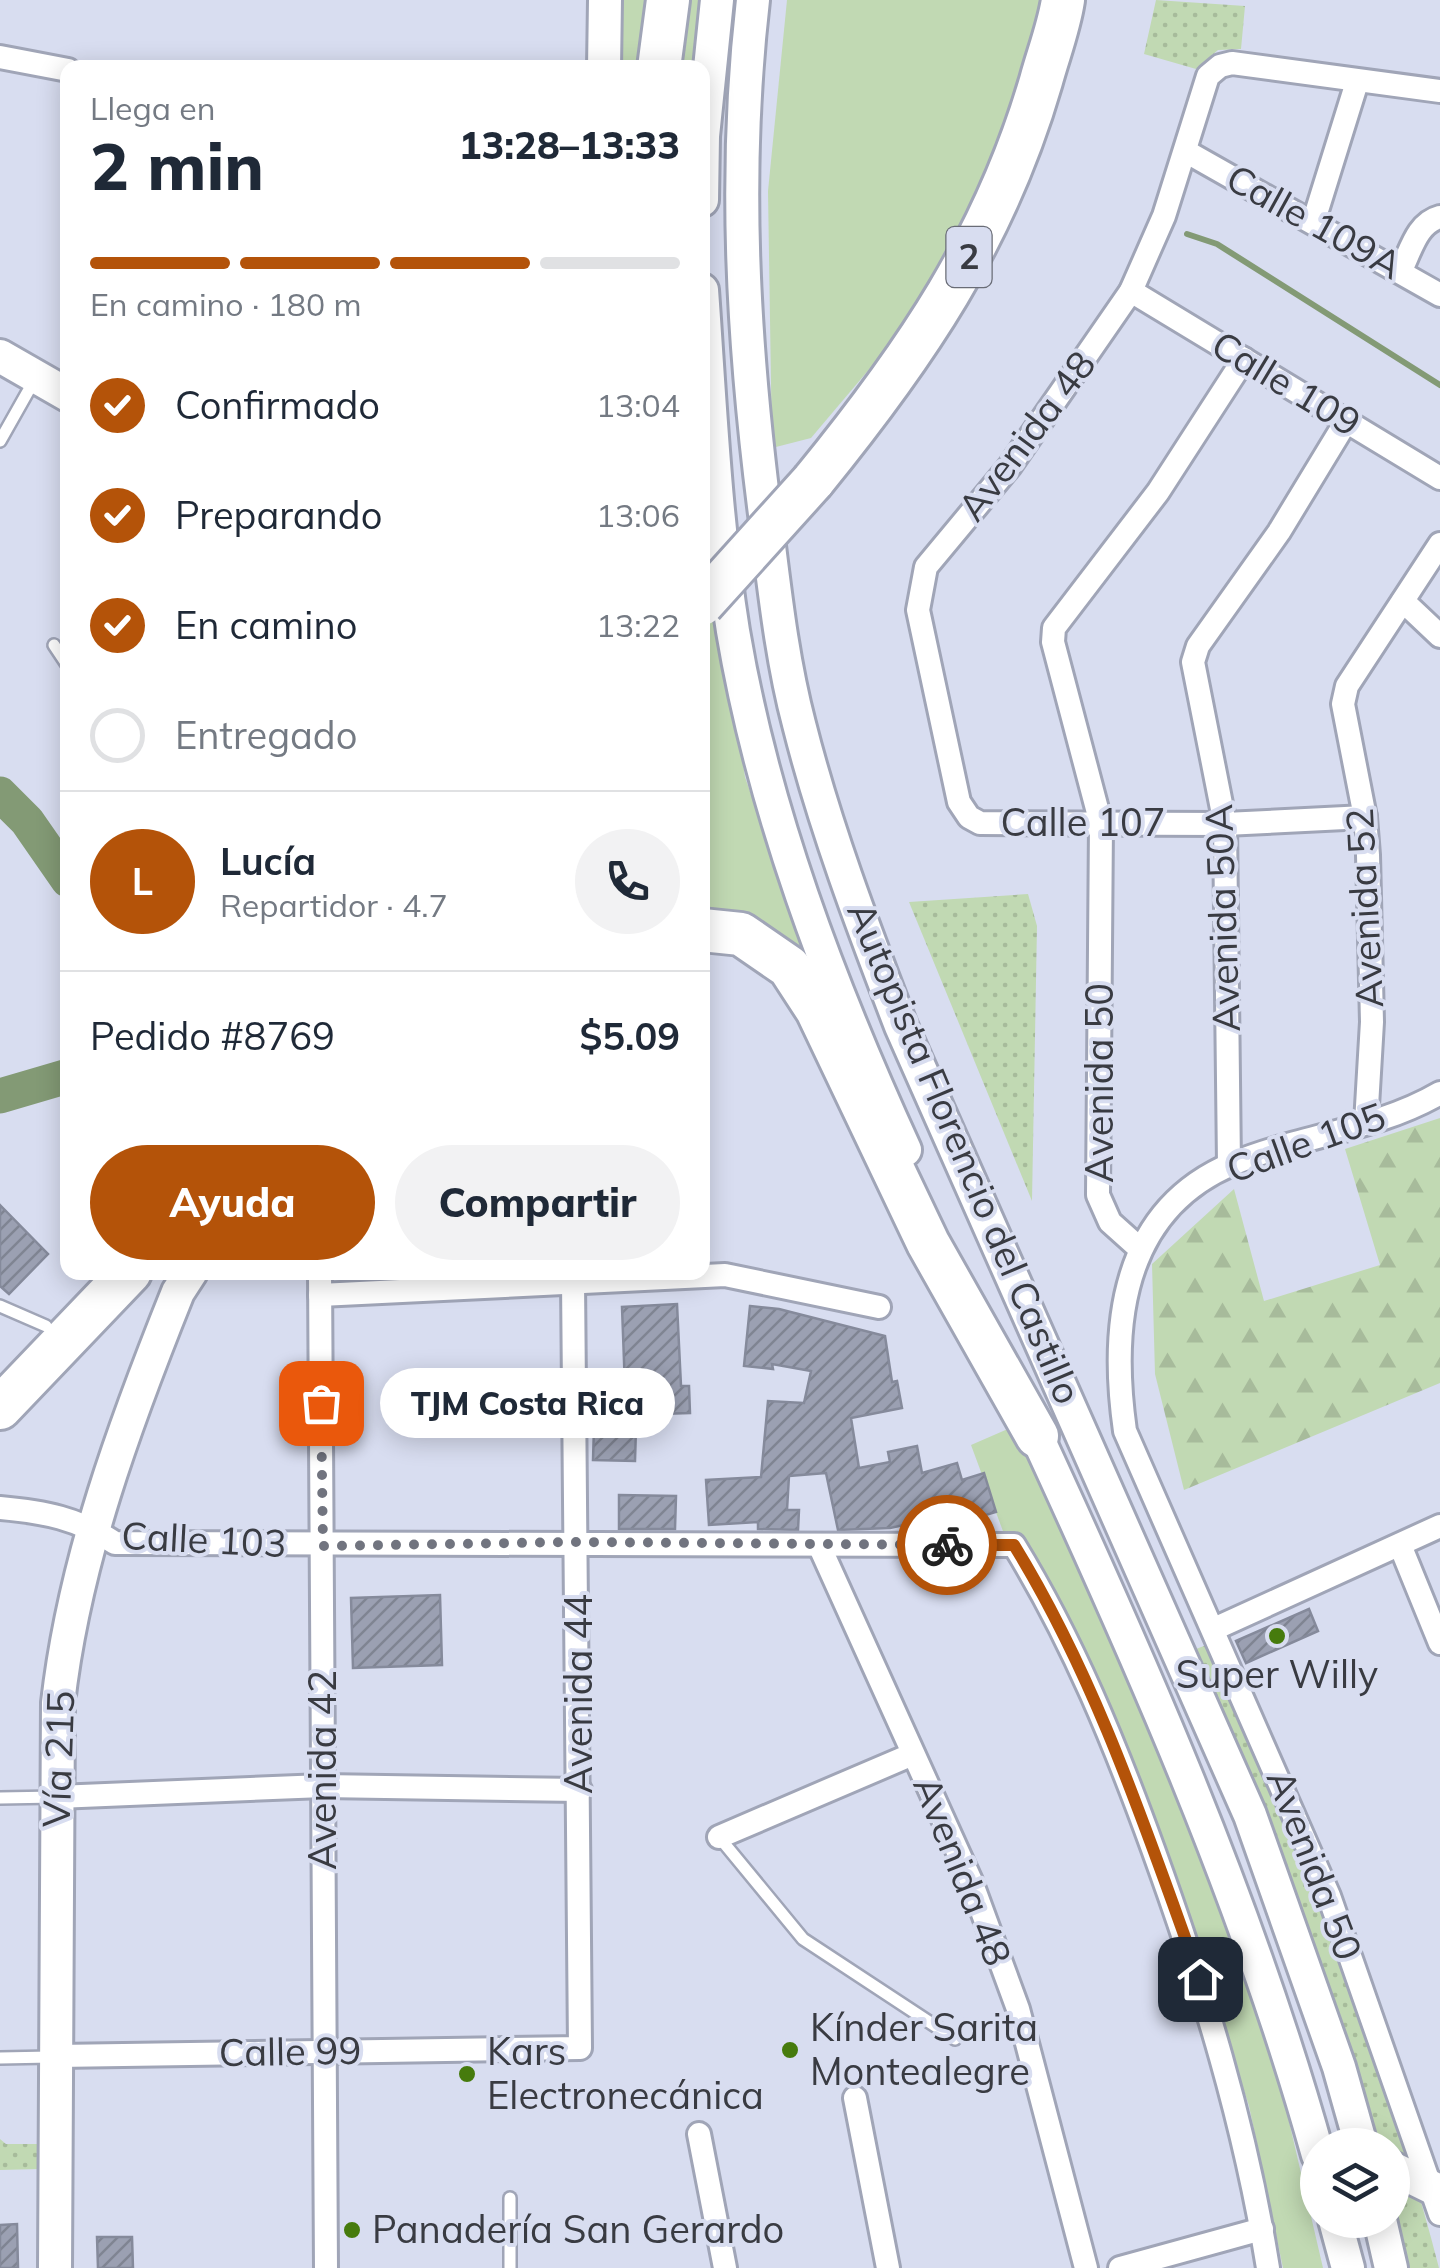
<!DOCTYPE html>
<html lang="es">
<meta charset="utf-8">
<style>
body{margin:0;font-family:Mulish,sans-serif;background:#f2f2f3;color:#1f2937;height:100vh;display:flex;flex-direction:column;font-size:38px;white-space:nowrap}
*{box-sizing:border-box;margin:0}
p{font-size:32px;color:#747a83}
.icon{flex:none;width:55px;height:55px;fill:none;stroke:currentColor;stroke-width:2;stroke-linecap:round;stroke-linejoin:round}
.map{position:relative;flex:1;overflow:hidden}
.drawer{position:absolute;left:60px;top:60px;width:650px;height:1220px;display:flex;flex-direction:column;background:#fff;border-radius:20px;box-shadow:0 5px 25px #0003}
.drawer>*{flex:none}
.tools{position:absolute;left:1300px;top:2128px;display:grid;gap:20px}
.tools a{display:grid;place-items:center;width:110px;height:110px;border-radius:50%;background:#fff;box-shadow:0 5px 25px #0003;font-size:50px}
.pin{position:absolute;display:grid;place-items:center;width:85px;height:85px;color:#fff;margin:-42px;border-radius:20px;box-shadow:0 5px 15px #0006}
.courier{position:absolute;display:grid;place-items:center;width:100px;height:100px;margin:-50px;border:8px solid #b45309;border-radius:50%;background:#fff;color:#222;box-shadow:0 2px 12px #0007}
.bubble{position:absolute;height:70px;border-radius:35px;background:#fff;box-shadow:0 5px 25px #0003;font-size:32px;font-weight:800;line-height:70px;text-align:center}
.summary em{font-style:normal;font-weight:800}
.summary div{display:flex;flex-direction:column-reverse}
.summary{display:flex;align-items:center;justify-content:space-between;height:170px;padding:0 30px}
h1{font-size:65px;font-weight:800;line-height:75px}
.bar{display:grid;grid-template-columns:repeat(4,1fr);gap:15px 10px;align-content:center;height:120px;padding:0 30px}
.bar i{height:12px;border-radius:8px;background:#e0e1e3}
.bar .current{background:#b45309}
.bar p{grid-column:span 4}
.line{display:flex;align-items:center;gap:25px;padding:0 30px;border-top:2px solid #e0e1e3}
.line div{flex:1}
.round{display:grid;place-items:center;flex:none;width:105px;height:105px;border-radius:52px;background:#f2f2f3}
ol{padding:0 30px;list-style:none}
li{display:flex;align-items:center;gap:30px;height:110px}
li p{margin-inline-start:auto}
li .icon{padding:10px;border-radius:50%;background:#b45309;color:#fff;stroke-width:4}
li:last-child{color:#747a83}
li i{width:55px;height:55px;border:5px solid #e0e1e3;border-radius:50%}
.action{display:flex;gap:20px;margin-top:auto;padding:20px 30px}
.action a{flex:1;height:115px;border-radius:60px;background:#b45309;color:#fff;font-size:40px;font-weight:800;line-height:115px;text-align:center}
.action a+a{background:#f2f2f3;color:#1f2937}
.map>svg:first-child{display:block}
.green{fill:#c1d9b3}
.forest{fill:url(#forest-firs)}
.park{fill:url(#park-dots)}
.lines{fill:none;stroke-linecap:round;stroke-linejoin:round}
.stream{stroke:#839a75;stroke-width:6}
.river{stroke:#839a75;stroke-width:35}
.building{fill:url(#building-hatch);stroke:#858a9b;stroke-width:2.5}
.lane-casing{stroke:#a0a5b7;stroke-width:16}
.street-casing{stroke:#a0a5b7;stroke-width:28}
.secondary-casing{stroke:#a0a5b7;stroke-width:38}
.highway-casing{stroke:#a0a5b7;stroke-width:48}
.lane{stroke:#fff;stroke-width:11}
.street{stroke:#fff;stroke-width:22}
.secondary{stroke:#fff;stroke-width:32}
.highway{stroke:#fff;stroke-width:42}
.highway-bridge-casing{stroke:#a0a5b7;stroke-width:48;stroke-linecap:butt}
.highway-bridge{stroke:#fff;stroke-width:42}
.done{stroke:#71747f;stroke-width:10;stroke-dasharray:0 18}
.route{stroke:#b45309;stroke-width:12}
.poi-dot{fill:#467b0d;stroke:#d8ddf0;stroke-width:4}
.labels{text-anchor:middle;stroke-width:8;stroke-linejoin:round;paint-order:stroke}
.shield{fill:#d8ddf0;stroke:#696c76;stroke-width:2.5}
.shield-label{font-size:35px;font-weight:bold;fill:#393b42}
.street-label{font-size:38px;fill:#393b42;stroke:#d8ddf0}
.poi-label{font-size:38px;fill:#393b42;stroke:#d8ddf0;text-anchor:start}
</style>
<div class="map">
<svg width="1440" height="2268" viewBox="0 0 1440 2268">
<defs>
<pattern id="forest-firs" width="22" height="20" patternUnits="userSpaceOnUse" patternTransform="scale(2.5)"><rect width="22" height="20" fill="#c1d9b3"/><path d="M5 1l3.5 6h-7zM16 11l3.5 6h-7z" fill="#a7bb9b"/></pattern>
<pattern id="park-dots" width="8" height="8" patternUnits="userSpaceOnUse" patternTransform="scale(2.5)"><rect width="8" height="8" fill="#c1d9b3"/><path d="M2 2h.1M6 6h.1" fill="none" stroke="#a7bb9b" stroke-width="1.8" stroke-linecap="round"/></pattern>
<pattern id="building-hatch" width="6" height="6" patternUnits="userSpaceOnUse" patternTransform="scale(2.5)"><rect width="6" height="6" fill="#9ba0b2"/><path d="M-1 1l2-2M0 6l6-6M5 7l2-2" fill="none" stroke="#7f8492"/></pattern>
</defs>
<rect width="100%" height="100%" fill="#d8ddf0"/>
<g class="green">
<polygon points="618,0 658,0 651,67 612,68"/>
<polygon points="690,0 702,0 696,67 678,68"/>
<polygon points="787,0 1044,0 1018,97 948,257 888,347 811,438 772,448 768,191"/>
<polygon points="721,608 745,777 819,989 703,918 703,629"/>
<polygon points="1017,1425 1177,1787 1275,2061 1323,2268 1283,2268 1249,2106 1156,1819 1098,1678 1026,1548 1004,1534 971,1445"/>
</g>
<polygon class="forest" points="1440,1118 1440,1383 1184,1490 1155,1374 1152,1264 1234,1189 1264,1301 1380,1265 1345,1149"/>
<g class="park">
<polygon points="1156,0 1245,6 1241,49 1218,50 1196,69 1144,54"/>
<polygon points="1028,894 1037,926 1032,1201 909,902"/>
<path d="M1209 1644C1296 1848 1384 2053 1439 2268H1400L1392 2220V2145H1369L1298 1912 1196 1649Z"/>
<polygon points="0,2139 6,2144 38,2144 39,2169 0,2170"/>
</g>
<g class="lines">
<polyline class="stream" points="1187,234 1217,244 1440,385"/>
<g class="river">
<polyline points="0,794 27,821 68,880"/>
<polyline points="0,1096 68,1076"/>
</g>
</g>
<g class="building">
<polygon points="0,1205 48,1254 9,1294 0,1286"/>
<polygon points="677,1304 681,1386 689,1386 690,1413 626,1415 622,1307"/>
<polygon points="750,1306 779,1309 885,1336 892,1382 897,1381 902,1408 851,1418 859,1468 890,1462 888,1452 917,1446 922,1473 957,1463 962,1480 984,1473 996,1512 948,1526 945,1516 890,1528 838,1530 826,1473 789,1476 787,1510 799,1510 798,1530 758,1529 758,1522 709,1525 706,1480 761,1477 768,1401 804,1403 811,1371 772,1364 773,1369 744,1366"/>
<polygon points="594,1427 636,1428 635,1461 593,1460"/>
<polygon points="619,1495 676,1496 675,1529 619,1529"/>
<polygon points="440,1595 442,1665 353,1668 351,1598"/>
<polygon points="1309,1609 1318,1631 1246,1663 1236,1641"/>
<polygon points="17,2224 18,2268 0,2268 0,2225"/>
<polygon points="97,2237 132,2237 133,2268 98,2268"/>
</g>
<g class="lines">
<defs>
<g id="lane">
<polyline points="0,441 35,379"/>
<polyline points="54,645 68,666"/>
<polyline points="0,1306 46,1326"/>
<polyline points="0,1798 56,1797"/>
<polyline points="719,1837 803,1939 955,2039"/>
<polyline points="0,2058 51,2057"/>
<polyline points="510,2268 510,2198"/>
</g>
<g id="street">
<polyline points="0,57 68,70"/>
<polyline points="1187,152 1440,295"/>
<polyline points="1314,220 1357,82"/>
<path d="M1401 270C1411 250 1417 223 1440 217"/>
<polyline points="1131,291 1440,478"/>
<polyline points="1403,601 1440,636"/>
<polyline points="1365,817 1225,824 980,823 969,817 959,802 918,610 926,567 1010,466 1131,291 1164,216 1208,76 1220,66 1232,63 1440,91"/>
<path d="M1440 1093C1377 1130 1298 1136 1232 1164 1121 1211 1110 1326 1125 1431L1329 1896 1440 2214"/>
<polyline points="1366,1123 1372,1022 1368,855 1365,817 1343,704 1347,686 1440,544"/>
<polyline points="1229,1165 1225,824 1193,662 1198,646 1279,532 1347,420"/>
<polyline points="1139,1248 1110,1222 1098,1195 1101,824 1053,642 1054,628 1158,492 1244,359"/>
<polyline points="320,1272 326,2268"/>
<polyline points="320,1295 725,1275 879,1307"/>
<path d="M0 1508C45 1512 77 1518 115 1543L1014 1545C1073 1641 1115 1744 1153 1849 1203 1987 1245 2124 1268 2268"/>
<polyline points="819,1545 971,1881 1018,2009 1086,2268"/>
<polyline points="1400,1545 1440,1643"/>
<polyline points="1214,1629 1440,1526"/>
<polyline points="57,1797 323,1786 580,1790"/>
<polyline points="719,1837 913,1754"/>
<polyline points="57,2056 580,2048 573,1281"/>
<polyline points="855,2098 888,2268"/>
<polyline points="699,2134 725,2268"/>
<polyline points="1120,2268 1262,2229"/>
</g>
<g id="secondary">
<path d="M753 0C733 173 743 342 765 514 774 584 781 656 799 724 825 827 863 927 901 1026L1250 1815 1339 2067 1361 2145"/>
<polyline points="604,68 605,0"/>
<polyline points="702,200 703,136 717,0"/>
<path d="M702 290C710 403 715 519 733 631 763 810 830 986 905 1150"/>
<polyline points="0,356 68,395"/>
<path d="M1028 1417C1139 1657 1247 1900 1318 2155"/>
<polyline points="1392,2168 1433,2188"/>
<polyline points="1335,2220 1348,2268"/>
<polyline points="1380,2220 1391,2268"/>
<path d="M55 2268 58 1703C74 1561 125 1424 178 1292L191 1272"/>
</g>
<g id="highway">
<polyline points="659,68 668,0"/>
<path d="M813 481C915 356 995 239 1041 81 1048 55 1059 27 1063 0"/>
<polyline points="702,930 741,934 789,967 817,1010 928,1243 1037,1436"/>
<polyline points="0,1408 130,1272"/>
</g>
</defs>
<use href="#lane" class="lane-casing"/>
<use href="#street" class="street-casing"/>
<use href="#secondary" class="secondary-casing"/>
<use href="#highway" class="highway-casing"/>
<use href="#lane" class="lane"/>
<use href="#street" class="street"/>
<use href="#secondary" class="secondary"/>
<use href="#highway" class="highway"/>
<defs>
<polyline id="highway-bridge" points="702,604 813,481"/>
</defs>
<use href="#highway-bridge" class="highway-bridge-casing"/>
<use href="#highway-bridge" class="highway-bridge"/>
</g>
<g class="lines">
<polyline class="done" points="321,1403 323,1546 577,1542 947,1545"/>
<path class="route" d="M947 1545H1014C1097 1680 1146 1830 1200 1979"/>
</g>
<g class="poi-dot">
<circle cx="1277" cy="1636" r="10"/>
<circle cx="790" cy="2050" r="10"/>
<circle cx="467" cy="2074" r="10"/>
<circle cx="352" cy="2230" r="10"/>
</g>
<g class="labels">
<rect class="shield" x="946.5" y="227" width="45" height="60" rx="8"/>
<g class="shield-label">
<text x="969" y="269">2</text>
</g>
<g class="street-label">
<text transform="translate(1314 222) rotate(29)" y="13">Calle 109A</text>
<text transform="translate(1286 384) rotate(31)" y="13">Calle 109</text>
<text transform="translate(1027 436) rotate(-53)" y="13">Avenida 48</text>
<text x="1083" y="836">Calle 107</text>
<text transform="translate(1365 908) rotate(-93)" y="13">Avenida 52</text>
<text transform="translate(1223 918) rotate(-92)" y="13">Avenida 50A</text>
<text transform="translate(1100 1083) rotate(-90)" y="13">Avenida 50</text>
<text transform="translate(1306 1143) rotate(-20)" y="13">Calle 105</text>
<text transform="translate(964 1153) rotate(67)" y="13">Autopista Florencio del Castillo</text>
<text transform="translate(204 1540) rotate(3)" y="13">Calle 103</text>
<text transform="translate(579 1694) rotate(-90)" y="13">Avenida 44</text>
<text transform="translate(59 1759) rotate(-88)" y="13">Vía 215</text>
<text transform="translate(323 1770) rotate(-90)" y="13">Avenida 42</text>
<text transform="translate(1314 1865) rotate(69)" y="13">Avenida 50</text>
<text transform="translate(962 1871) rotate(68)" y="13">Avenida 48</text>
<text transform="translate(290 2052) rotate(-1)" y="13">Calle 99</text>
</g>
<g class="poi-label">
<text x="1277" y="1688" text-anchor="middle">Super Willy</text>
<text x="810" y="2041">Kínder Sarita<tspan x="810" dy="44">Montealegre</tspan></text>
<text x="487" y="2065">Kars<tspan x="487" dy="44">Electronecánica</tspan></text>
<text x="372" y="2243">Panadería San Gerardo</text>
</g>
</g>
</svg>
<div class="tools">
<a><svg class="icon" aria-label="layers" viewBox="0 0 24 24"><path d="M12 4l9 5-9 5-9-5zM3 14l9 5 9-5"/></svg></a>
</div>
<div class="pin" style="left:321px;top:1403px;background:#ea580c"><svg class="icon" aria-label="bag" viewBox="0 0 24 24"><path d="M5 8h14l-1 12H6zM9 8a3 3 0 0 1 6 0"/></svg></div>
<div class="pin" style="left:1200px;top:1979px;background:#1f2937"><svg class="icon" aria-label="home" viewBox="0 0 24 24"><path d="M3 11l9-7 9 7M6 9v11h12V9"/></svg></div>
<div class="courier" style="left:947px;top:1545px"><svg class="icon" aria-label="bike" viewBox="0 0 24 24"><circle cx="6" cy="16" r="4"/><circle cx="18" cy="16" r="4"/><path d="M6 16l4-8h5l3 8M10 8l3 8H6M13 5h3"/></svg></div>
<div class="bubble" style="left:380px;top:1368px;width:295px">TJM Costa Rica</div>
<section class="drawer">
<div class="summary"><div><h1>2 min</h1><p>Llega en</p></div><em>13:28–13:33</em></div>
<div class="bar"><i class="current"></i><i class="current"></i><i class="current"></i><i></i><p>En camino · 180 m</p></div>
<ol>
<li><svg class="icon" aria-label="check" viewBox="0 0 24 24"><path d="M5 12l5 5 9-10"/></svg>Confirmado<p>13:04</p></li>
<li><svg class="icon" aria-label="check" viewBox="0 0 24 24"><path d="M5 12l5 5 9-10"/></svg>Preparando<p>13:06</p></li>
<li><svg class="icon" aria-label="check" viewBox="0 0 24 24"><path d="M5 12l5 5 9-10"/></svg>En camino<p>13:22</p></li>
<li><i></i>Entregado</li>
</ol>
<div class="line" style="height:180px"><b class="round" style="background:#b45309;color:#fff">L</b><div><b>Lucía</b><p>Repartidor · 4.7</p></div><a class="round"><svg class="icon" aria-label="phone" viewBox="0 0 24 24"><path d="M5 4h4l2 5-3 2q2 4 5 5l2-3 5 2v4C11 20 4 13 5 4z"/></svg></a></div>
<div class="line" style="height:130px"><div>Pedido #8769</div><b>$5.09</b></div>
<div class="action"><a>Ayuda</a><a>Compartir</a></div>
</section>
</div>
